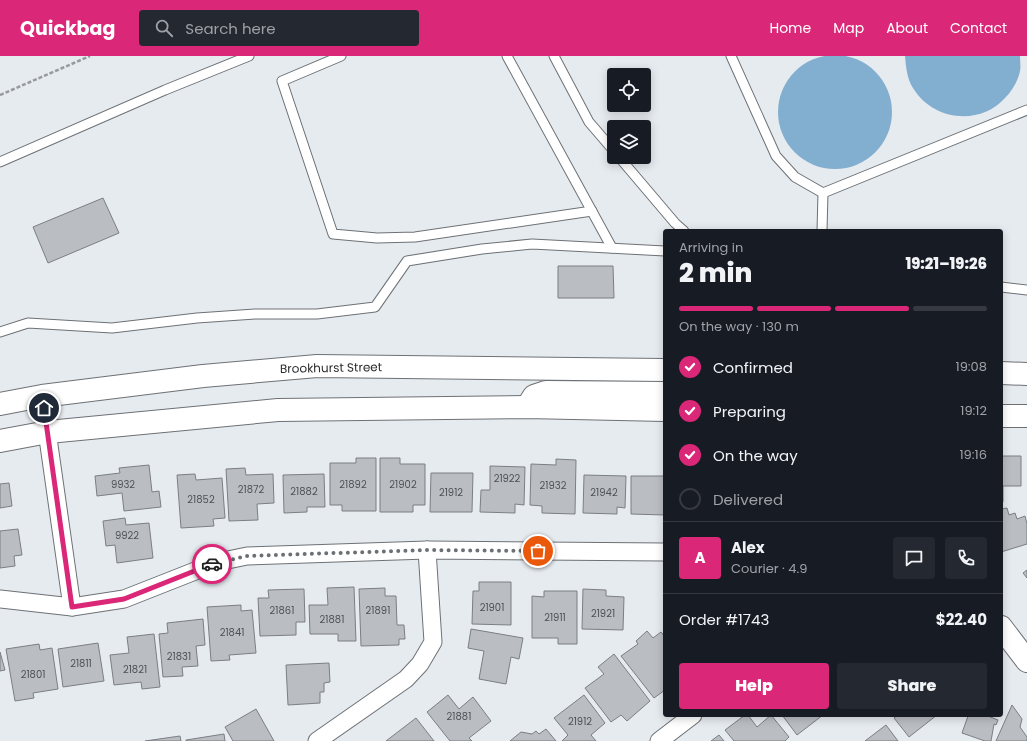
<!DOCTYPE html>
<meta charset="utf-8">
<style>
body{margin:0;font-family:Poppins,sans-serif;background:#242831;color:#f1f3f6;height:100vh;display:flex;flex-direction:column;font-size:15px;white-space:nowrap}
*{box-sizing:border-box;margin:0}
p{font-size:13px;color:#9ea1a6}
.icon{flex:none;width:22px;height:22px;fill:none;stroke:currentColor;stroke-width:2;stroke-linecap:round;stroke-linejoin:round}
.map{position:relative;flex:1;overflow:hidden}
.panel{position:absolute;left:663px;top:173px;width:340px;height:488px;display:flex;flex-direction:column;background:#171b24;border-radius:4px;box-shadow:0 2px 10px #0003}
.panel>*{flex:none}
.buttons{position:absolute;left:607px;top:12px;display:grid;gap:8px}
.buttons a{display:grid;place-items:center;width:44px;height:44px;border-radius:4px;background:#171b24;box-shadow:0 2px 10px #0003;font-size:20px}
.pin{position:absolute;display:grid;place-items:center;width:34px;height:34px;color:#fff;margin:-17px;border:2px solid #fff;border-radius:50%;box-shadow:0 1px 4px #0007}
.courier{position:absolute;display:grid;place-items:center;width:40px;height:40px;margin:-20px;border:3px solid #db2777;border-radius:50%;background:#fff;color:#222;box-shadow:0 1px 5px #0007}
.summary em{font-style:normal;font-weight:800}
.summary div{display:flex;flex-direction:column-reverse}
.summary{display:flex;align-items:center;justify-content:space-between;height:68px;padding:0 16px}
h1{font-size:26px;font-weight:800;line-height:30px}
.bar{display:grid;grid-template-columns:repeat(4,1fr);gap:6px 4px;align-content:center;height:48px;padding:0 16px}
.bar i{height:5px;border-radius:3px;background:#363941}
.bar .on{background:#db2777}
.bar p{grid-column:span 4}
.line{display:flex;align-items:center;gap:10px;padding:0 16px;border-top:1px solid #363941}
.line div{flex:1}
.round{display:grid;place-items:center;flex:none;width:42px;height:42px;border-radius:4px;background:#242831}
ol{padding:0 16px;list-style:none}
li{display:flex;align-items:center;gap:12px;height:44px}
li p{margin-inline-start:auto}
li .icon{padding:4px;border-radius:50%;background:#db2777;color:#fff;stroke-width:4}
li:last-child{color:#9ea1a6}
li i{width:22px;height:22px;border:2px solid #363941;border-radius:50%}
.primary-button{display:flex;gap:8px;margin-top:auto;padding:8px 16px}
.primary-button a{flex:1;height:46px;border-radius:4px;background:#db2777;color:#fff;font-size:16px;font-weight:800;line-height:46px;text-align:center}
.primary-button a+a{background:#242831;color:#f1f3f6}
header{display:flex;align-items:center;gap:24px;box-sizing:border-box;height:56px;padding:0 20px;background:#db2777;color:#fff}
header strong{font-size:19px}
nav{display:flex;gap:22px;margin-inline-start:auto;font-size:14px}
.search{width:280px;height:36px;background:#242831;display:flex;align-items:center;gap:10px;box-sizing:border-box;padding:0 14px;border-radius:4px;color:#9ea1a6;font-size:15px}
.map>svg:first-child{display:block}
.water{fill:#82aed0}
.building{fill:#babec3;stroke:#7b7f83}
.lines{fill:none;stroke-linecap:round;stroke-linejoin:round}
.service-casing{stroke:#6d7175;stroke-width:11}
.minor-casing{stroke:#6d7175;stroke-width:19}
.tertiary-casing{stroke:#6d7175;stroke-width:24}
.primary-casing{stroke:#6d7175;stroke-width:24}
.path{stroke:#969a9e;stroke-width:2.5;stroke-dasharray:4 2;stroke-linecap:butt}
.service{stroke:#fff;stroke-width:9}
.minor{stroke:#fff;stroke-width:17}
.tertiary{stroke:#fff;stroke-width:22}
.primary{stroke:#fff;stroke-width:22}
.done{stroke:#6c7073;stroke-width:4;stroke-dasharray:0 7.2}
.route{stroke:#db2777;stroke-width:5}
.labels{text-anchor:middle;stroke-width:3;stroke-linejoin:round;paint-order:stroke}
.number-label{font-size:10px;fill:#4f5154}
.street-label{font-size:12px;fill:#2b2d2f;stroke:#fff}
</style>
<header>
<strong>Quickbag</strong>
<div class="search"><svg class="icon" aria-label="search" viewBox="0 0 24 24"><circle cx="10" cy="10" r="6"/><path d="M15 15l6 6"/></svg>Search here</div>
<nav><a>Home</a><a>Map</a><a>About</a><a>Contact</a></nav>
</header>
<div class="map">
<svg width="1027" height="685" viewBox="0 0 1027 685">
<rect width="100%" height="100%" fill="#e6ebf0"/>
<g class="water">
<circle cx="835" cy="56" r="57"/>
<path d="M905 0H1020C1020 5 1021 11 1020 15 1018 25 1012 35 1005 42 980 70 933 65 913 32 907 23 906 11 905 0Z"/>
</g>
<g class="building">
<polygon points="103,142 119,177 48,207 33,171"/>
<polygon points="558,210 613,210 614,242 558,242"/>
<polygon points="1001,400 1021,400 1021,430 1003,430 1003,446 1001,446"/>
<polygon points="356,402 376,402 376,455 342,455 342,449 330,449 330,407 356,407"/>
<polygon points="380,402 400,402 400,408 425,408 425,449 413,449 413,456 380,456"/>
<polygon points="556,403 576,404 575,458 542,457 542,450 530,449 531,408 556,409"/>
<polygon points="149,409 152,436 159,435 161,451 124,455 122,437 97,440 95,420 120,417 119,412"/>
<polygon points="490,410 525,411 524,449 515,448 515,457 480,456 481,434 490,434"/>
<polygon points="245,412 246,419 273,418 274,447 257,448 258,464 229,465 226,413"/>
<polygon points="431,417 473,417 472,456 430,456"/>
<polygon points="195,418 196,424 222,422 225,462 213,463 214,470 181,472 177,419"/>
<polygon points="324,418 325,451 307,451 307,456 284,457 283,419"/>
<polygon points="584,419 626,420 625,452 617,451 617,458 583,457"/>
<polygon points="631,420 665,420 665,459 631,458"/>
<polygon points="9,427 12,450 0,452 0,428"/>
<polygon points="1007,452 1009,459 1015,457 1017,463 1025,460 1027,468 1027,488 1001,496 1001,453"/>
<polygon points="125,462 126,469 149,467 153,502 117,507 115,489 106,490 103,465"/>
<polygon points="18,473 22,499 14,500 15,510 0,512 0,475"/>
<polygon points="1027,514 1027,522 1023,517"/>
<polygon points="479,526 511,526 511,569 472,568 473,535 479,535"/>
<polygon points="354,531 356,585 338,585 338,578 310,578 309,549 328,549 327,532"/>
<polygon points="385,532 385,540 396,540 397,569 404,569 405,583 399,583 399,589 361,590 359,533"/>
<polygon points="304,533 305,566 296,566 296,579 260,580 258,542 269,542 268,534"/>
<polygon points="583,533 606,534 606,540 624,541 623,574 582,573"/>
<polygon points="544,535 577,535 577,588 558,588 558,582 532,582 532,540 544,541"/>
<polygon points="241,549 241,555 252,554 256,597 229,599 230,604 211,605 207,551"/>
<polygon points="203,563 205,589 196,590 198,610 182,611 183,620 163,621 159,578 168,577 167,567"/>
<polygon points="471,573 523,582 519,603 511,601 506,628 479,623 484,595 468,592"/>
<polygon points="647,575 653,582 661,576 665,581 665,634 654,642 621,600 638,588 636,585"/>
<polygon points="154,578 160,631 142,633 141,626 114,629 110,599 129,597 127,581"/>
<polygon points="98,587 104,625 63,631 58,593"/>
<polygon points="39,588 40,594 52,592 58,633 33,637 34,642 15,645 6,593"/>
<polygon points="0,596 5,614 0,615"/>
<polygon points="614,598 650,645 627,665 621,659 611,666 585,632 604,618 598,611"/>
<polygon points="329,607 330,626 324,627 324,636 320,636 320,647 288,649 286,609"/>
<polygon points="448,639 459,653 473,641 491,665 469,682 472,685 450,685 427,656"/>
<polygon points="584,639 605,667 591,679 596,685 562,685 568,679 554,662"/>
<polygon points="1012,649 1022,663 1020,671 1027,681 1027,685 996,685"/>
<polygon points="256,653 274,685 233,685 225,671"/>
<polygon points="745,659 748,659 757,671 771,659 789,681 785,685 734,685 725,674"/>
<polygon points="782,659 823,659 797,679"/>
<polygon points="898,659 937,659 909,681 894,662"/>
<polygon points="966,659 988,659 988,660 998,664 996,669 994,668 991,685 985,685 962,677 968,660"/>
<polygon points="416,662 434,685 386,685"/>
<polygon points="886,669 898,685 865,685"/>
<polygon points="546,673 556,685 510,685 521,676 532,678 536,675 539,678"/>
<polygon points="224,678 225,685 186,685 186,684"/>
<polygon points="719,679 724,685 711,685"/>
<polygon points="180,680 181,685 145,685"/>
</g>
<g class="lines">
<defs>
<g id="service">
<polyline points="341,0 282,25 333,178 377,182 415,181 592,155"/>
<polyline points="507,0 612,192"/>
<polyline points="554,0 589,66 614,95"/>
<polyline points="731,0 776,100 795,121 823,137"/>
<polyline points="619,101 675,167 684,175"/>
<polyline points="0,106 165,34 249,0"/>
<polyline points="822,175 823,137 1027,54"/>
<polyline points="1001,231 1027,234"/>
<polyline points="0,276 28,267 112,272 197,262 255,258 317,258 375,251 407,205 482,193 532,188 665,195"/>
</g>
<g id="minor">
<polyline points="42,340 72,551"/>
<polyline points="0,543 72,551 124,543 218,506 247,500 427,494 665,496"/>
<polyline points="317,685 406,623 420,608 433,586 427,494"/>
<polyline points="659,685 693,659"/>
</g>
<polyline id="tertiary" points="1001,571 1027,605"/>
<g id="primary">
<polyline points="1001,317 1027,318"/>
<polyline points="0,348 42,340 203,320 317,310 665,314"/>
<polyline points="527,351 534,340 546,336 665,337"/>
<polyline points="1001,360 1027,360"/>
<polyline points="0,385 48,376 278,354 527,351 665,354"/>
</g>
</defs>
<use href="#service" class="service-casing"/>
<use href="#minor" class="minor-casing"/>
<use href="#tertiary" class="tertiary-casing"/>
<use href="#primary" class="primary-casing"/>
<polyline class="path" points="0,39 90,0"/>
<use href="#service" class="service"/>
<use href="#minor" class="minor"/>
<use href="#tertiary" class="tertiary"/>
<use href="#primary" class="primary"/>
</g>
<g class="lines">
<polyline class="done" points="212,508 247,500 427,494 538,495"/>
<polyline class="route" points="44,352 72,551 124,543 212,508"/>
</g>
<g class="labels">
<g class="number-label">
<text x="507" y="426">21922</text>
<text x="123" y="432">9932</text>
<text x="353" y="432">21892</text>
<text x="403" y="432">21902</text>
<text x="553" y="433">21932</text>
<text x="251" y="437">21872</text>
<text x="304" y="439">21882</text>
<text x="451" y="440">21912</text>
<text x="604" y="440">21942</text>
<text x="201" y="447">21852</text>
<text x="127" y="483">9922</text>
<text x="492" y="555">21901</text>
<text x="282" y="558">21861</text>
<text x="378" y="558">21891</text>
<text x="603" y="561">21921</text>
<text x="555" y="565">21911</text>
<text x="332" y="567">21881</text>
<text x="232" y="580">21841</text>
<text x="179" y="604">21831</text>
<text x="81" y="611">21811</text>
<text x="135" y="617">21821</text>
<text x="33" y="622">21801</text>
<text x="459" y="664">21881</text>
<text x="580" y="669">21912</text>
</g>
<g class="street-label">
<text transform="translate(331 312) rotate(-1)" y="4">Brookhurst Street</text>
</g>
</g>
</svg>
<div class="buttons">
<a><svg class="icon" aria-label="locate" viewBox="0 0 24 24"><circle cx="12" cy="12" r="6"/><path d="M12 2v4M12 18v4M2 12h4M18 12h4"/></svg></a>
<a><svg class="icon" aria-label="layers" viewBox="0 0 24 24"><path d="M12 4l9 5-9 5-9-5zM3 14l9 5 9-5"/></svg></a>
</div>
<div class="pin" style="left:538px;top:495px;background:#ea580c"><svg class="icon" aria-label="bag" viewBox="0 0 24 24"><path d="M5 8h14l-1 12H6zM9 8a3 3 0 0 1 6 0"/></svg></div>
<div class="pin" style="left:44px;top:352px;background:#1f2937"><svg class="icon" aria-label="home" viewBox="0 0 24 24"><path d="M3 11l9-7 9 7M6 9v11h12V9"/></svg></div>
<div class="courier" style="left:212px;top:508px"><svg class="icon" aria-label="car" viewBox="0 0 24 24"><path d="M5 17H2v-5l4-1 3-4h7l3 4 3 1v5h-3M9 17h6M6 11h13"/><circle cx="7" cy="17" r="2"/><circle cx="17" cy="17" r="2"/></svg></div>
<section class="panel">
<div class="summary"><div><h1>2 min</h1><p>Arriving in</p></div><em>19:21–19:26</em></div>
<div class="bar"><i class="on"></i><i class="on"></i><i class="on"></i><i></i><p>On the way · 130 m</p></div>
<ol>
<li><svg class="icon" aria-label="check" viewBox="0 0 24 24"><path d="M5 12l5 5 9-10"/></svg>Confirmed<p>19:08</p></li>
<li><svg class="icon" aria-label="check" viewBox="0 0 24 24"><path d="M5 12l5 5 9-10"/></svg>Preparing<p>19:12</p></li>
<li><svg class="icon" aria-label="check" viewBox="0 0 24 24"><path d="M5 12l5 5 9-10"/></svg>On the way<p>19:16</p></li>
<li><i></i>Delivered</li>
</ol>
<div class="line" style="height:72px"><b class="round" style="background:#db2777;color:#fff">A</b><div><b>Alex</b><p>Courier · 4.9</p></div><a class="round"><svg class="icon" aria-label="chat" viewBox="0 0 24 24"><path d="M4 5h16v11H9l-5 4z"/></svg></a><a class="round"><svg class="icon" aria-label="phone" viewBox="0 0 24 24"><path d="M5 4h4l2 5-3 2q2 4 5 5l2-3 5 2v4C11 20 4 13 5 4z"/></svg></a></div>
<div class="line" style="height:52px"><div>Order #1743</div><b>$22.40</b></div>
<div class="primary-button"><a>Help</a><a>Share</a></div>
</section>
</div>
